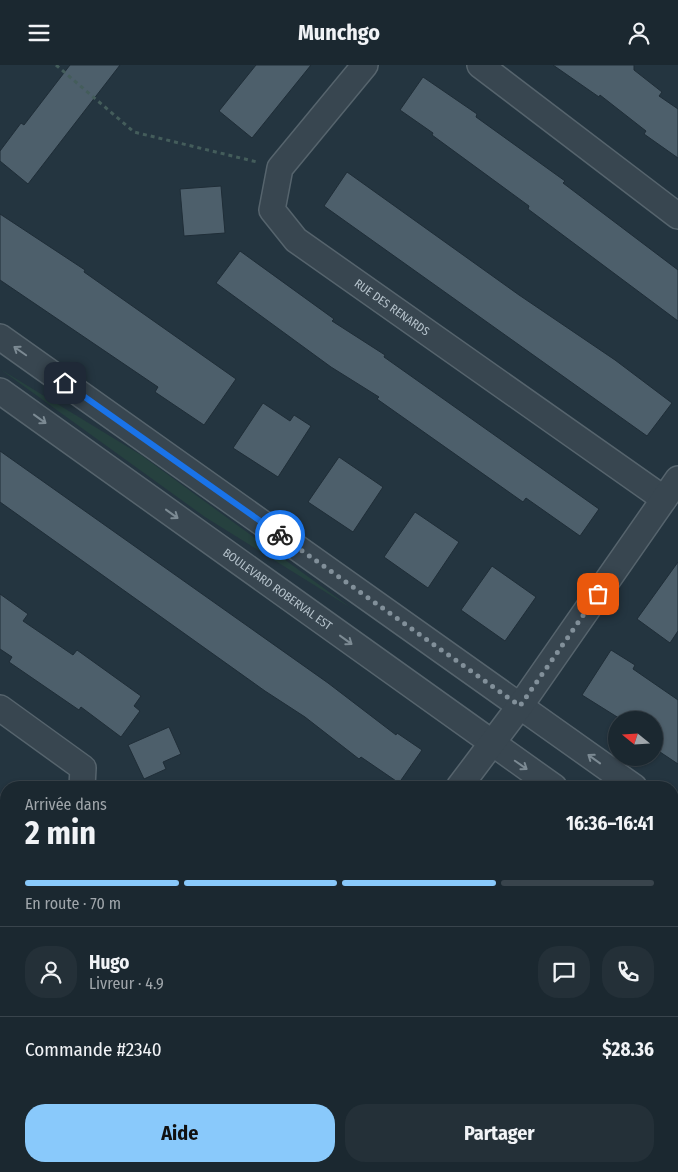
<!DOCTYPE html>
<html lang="fr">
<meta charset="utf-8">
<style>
body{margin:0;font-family:"Fira Sans Condensed",sans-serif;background:#243038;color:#f1f3f6;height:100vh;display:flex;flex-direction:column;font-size:19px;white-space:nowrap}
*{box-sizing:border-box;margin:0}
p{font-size:16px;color:#a0a6ab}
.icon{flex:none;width:28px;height:28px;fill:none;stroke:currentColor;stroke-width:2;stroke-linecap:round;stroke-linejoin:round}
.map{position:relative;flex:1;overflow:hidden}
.sheet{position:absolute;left:0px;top:716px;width:679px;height:391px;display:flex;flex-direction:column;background:#1b2830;border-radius:20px 20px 0 0;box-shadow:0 1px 4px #0004,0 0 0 1px #39444c}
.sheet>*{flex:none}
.needle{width:32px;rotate:288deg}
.fabs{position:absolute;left:608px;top:646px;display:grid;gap:10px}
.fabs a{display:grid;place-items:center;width:55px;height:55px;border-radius:50%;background:#1b2830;box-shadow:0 1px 4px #0004,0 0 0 1px #39444c;font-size:25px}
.pin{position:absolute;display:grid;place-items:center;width:42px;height:42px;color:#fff;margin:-21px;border-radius:10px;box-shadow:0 2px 8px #0006}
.courier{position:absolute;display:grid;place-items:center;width:50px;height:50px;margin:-25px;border:4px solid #1a73e8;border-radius:50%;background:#fff;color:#222;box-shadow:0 1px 6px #0007}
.summary em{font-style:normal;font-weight:700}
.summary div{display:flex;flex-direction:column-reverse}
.summary{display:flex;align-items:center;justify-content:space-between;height:85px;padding:0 25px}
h1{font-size:32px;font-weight:700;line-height:38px}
.bar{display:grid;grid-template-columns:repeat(4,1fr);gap:8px 5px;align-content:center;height:60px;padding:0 25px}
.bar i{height:6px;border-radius:4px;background:#39444c}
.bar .active{background:#89c9fb}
.bar p{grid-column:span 4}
.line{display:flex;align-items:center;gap:12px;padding:0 25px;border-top:1px solid #39444c}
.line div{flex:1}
.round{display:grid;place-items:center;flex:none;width:52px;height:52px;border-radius:20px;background:#243038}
.button{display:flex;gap:10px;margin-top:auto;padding:10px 25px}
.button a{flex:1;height:58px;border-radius:20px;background:#89c9fb;color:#111;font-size:20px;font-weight:700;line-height:58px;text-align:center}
.button a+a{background:#243038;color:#f1f3f6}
header{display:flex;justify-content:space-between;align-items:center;height:65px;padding:0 25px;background:#1b2830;font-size:22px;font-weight:700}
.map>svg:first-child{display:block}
.green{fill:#26413f}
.building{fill:#4d5f6b;stroke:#1f2d37}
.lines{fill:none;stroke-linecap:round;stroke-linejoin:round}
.minor-casing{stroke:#56646d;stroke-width:28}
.path{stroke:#445d5b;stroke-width:3;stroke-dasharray:4 4;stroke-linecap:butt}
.minor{stroke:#384650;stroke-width:25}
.oneway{stroke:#7c8a93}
.done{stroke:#82909a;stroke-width:5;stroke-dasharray:0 9}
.route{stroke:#1a73e8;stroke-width:6}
.labels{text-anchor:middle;stroke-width:4.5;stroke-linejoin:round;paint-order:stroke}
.street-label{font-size:12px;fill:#b4c1ca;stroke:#1d2b35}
</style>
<header><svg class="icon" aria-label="menu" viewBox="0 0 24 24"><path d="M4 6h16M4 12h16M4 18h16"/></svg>Munchgo<svg class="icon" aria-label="person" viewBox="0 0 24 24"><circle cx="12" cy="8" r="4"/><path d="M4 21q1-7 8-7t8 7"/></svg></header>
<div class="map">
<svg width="678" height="1107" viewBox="0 0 678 1107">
<rect width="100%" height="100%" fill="#243540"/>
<g class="green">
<polygon points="0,304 141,390 351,543 205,452"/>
<polygon points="678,882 678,1107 603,1107 608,1101 672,1101 672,890"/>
<polygon points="6,1056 6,1101 215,1101 222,1107 0,1107 0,1064"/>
</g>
<g class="building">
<polygon points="70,0 120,0 28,119 0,96 0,86 21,58 24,60"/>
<polygon points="256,0 311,0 252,73 219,46"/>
<polygon points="553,0 634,0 634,5 662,27 659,31 678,44 678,93 644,69 646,66 600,30 599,32"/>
<polygon points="423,12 477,49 476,52 565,116 563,118 678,205 678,256 528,144 529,141 432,70 433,68 400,45"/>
<polygon points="347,107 519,230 615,295 672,338 647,371 324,141"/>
<polygon points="221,121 225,168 184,171 180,124"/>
<polygon points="0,149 85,205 84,207 236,314 204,360 155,327 158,322 0,215"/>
<polygon points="240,186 334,254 332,256 385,290 384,292 599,444 580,471 526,433 523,437 377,334 379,332 331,302 216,218"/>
<polygon points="263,338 290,356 294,350 311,361 278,412 233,383"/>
<polygon points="0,386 328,618 396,670 397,668 422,685 399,718 361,692 359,694 305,652 265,626 0,437"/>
<polygon points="339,392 383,422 353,467 308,437"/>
<polygon points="415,447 459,477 428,523 384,492"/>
<polygon points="678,497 678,566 670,578 637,554"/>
<polygon points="492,501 536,532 505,576 461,545"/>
<polygon points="0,529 28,549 23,556 73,590 77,585 141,631 134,641 140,646 121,672 81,642 79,645 9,597 12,592 0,584"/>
<polygon points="611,585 635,600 633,604 678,635 678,699 654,683 654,655 622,655 582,630"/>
<polygon points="169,662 181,689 163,697 166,704 144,714 128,680"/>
</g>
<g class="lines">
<defs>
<g id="minor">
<path id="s1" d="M365 0 280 103 272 145 296 175 664 434"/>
<polyline points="480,0 678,151"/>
<polyline points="0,272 634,722"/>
<path id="s2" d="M0 326 554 722"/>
<polyline points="0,643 83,703 82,722"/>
<polyline points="459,722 520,641 678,414"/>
<polyline points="672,750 678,754"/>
<polyline points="672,805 678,809"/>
<polyline points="0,860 6,852"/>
</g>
</defs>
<use href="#minor" class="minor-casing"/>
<g class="path">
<polyline points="56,0 134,67 257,97"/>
<polyline points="104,1101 104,1107"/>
<polyline points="148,1101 160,1107"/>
<polyline points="19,1107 24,1101"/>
<polyline points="446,1107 446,1101"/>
<polyline points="663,1107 678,1100"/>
</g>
<use href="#minor" class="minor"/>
</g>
<defs><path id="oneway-shaft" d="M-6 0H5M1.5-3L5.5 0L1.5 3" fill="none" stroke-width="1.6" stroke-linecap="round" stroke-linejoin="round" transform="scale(1.25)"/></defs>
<g class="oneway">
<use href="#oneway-shaft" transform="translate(20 286) rotate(-145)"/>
<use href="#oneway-shaft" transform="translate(40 354) rotate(36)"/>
<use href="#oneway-shaft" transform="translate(172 449) rotate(36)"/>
<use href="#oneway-shaft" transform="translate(346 575) rotate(36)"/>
<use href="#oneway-shaft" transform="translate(594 694) rotate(-144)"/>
<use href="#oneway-shaft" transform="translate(521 700) rotate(35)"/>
</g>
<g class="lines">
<polyline class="done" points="280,470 520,641 598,529"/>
<polyline class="route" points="65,318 280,470"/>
</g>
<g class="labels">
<g class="street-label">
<text dy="4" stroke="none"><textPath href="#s1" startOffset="332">RUE DES RENARDS</textPath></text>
<text dy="4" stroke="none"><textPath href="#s2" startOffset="341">BOULEVARD ROBERVAL EST</textPath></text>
</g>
</g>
</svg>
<div class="fabs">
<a><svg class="needle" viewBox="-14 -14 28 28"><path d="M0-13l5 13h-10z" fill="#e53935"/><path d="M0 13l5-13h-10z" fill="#a0a6ab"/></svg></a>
</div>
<div class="pin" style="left:598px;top:529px;background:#ea580c"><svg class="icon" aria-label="bag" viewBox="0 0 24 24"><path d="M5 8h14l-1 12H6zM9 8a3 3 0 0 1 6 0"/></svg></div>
<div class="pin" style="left:65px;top:318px;background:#1f2937"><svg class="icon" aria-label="home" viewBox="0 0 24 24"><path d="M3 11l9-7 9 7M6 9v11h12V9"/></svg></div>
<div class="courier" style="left:280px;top:470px"><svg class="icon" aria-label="bike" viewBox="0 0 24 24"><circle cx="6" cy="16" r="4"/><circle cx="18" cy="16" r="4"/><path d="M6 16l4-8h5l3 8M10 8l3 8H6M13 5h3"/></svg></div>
<section class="sheet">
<div class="summary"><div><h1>2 min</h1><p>Arrivée dans</p></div><em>16:36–16:41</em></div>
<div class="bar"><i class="active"></i><i class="active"></i><i class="active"></i><i></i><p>En route · 70 m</p></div>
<div class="line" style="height:90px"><a class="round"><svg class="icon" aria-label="person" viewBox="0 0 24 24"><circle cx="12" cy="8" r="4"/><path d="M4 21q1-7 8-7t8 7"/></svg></a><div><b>Hugo</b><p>Livreur · 4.9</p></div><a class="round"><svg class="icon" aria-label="chat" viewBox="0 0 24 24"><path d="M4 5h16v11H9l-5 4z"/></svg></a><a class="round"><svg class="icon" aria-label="phone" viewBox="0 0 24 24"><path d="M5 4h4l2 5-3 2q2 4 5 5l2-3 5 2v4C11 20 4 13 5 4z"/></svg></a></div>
<div class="line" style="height:65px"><div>Commande #2340</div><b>$28.36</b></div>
<div class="button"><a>Aide</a><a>Partager</a></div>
</section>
</div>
